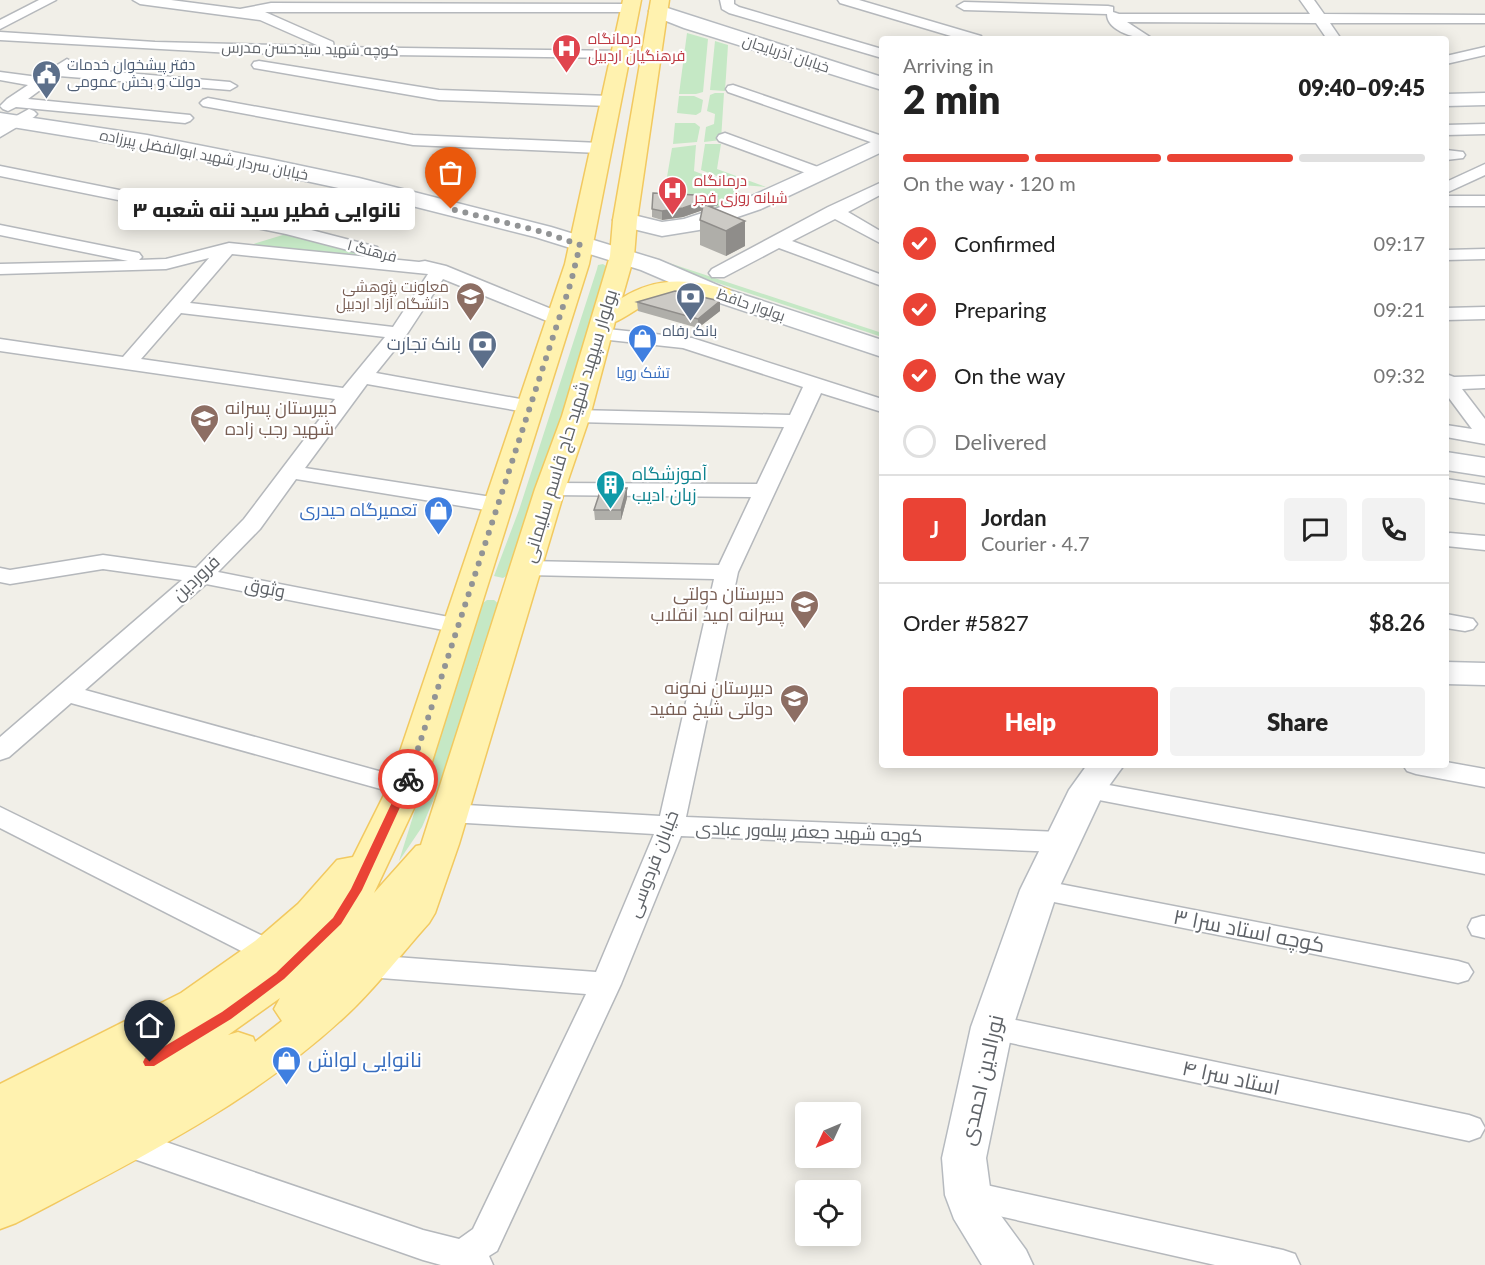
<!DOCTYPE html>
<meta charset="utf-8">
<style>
body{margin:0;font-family:Lato,Cairo,sans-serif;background:#f2f2f2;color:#222;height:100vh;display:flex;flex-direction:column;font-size:22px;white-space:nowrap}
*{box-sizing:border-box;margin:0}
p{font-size:20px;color:#767676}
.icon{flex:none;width:33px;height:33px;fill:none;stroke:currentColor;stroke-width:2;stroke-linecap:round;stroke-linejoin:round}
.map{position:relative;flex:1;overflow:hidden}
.side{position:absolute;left:879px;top:36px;width:570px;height:732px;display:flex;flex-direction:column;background:#fff;border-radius:6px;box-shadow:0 3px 15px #0003}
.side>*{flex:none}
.needle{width:39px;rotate:226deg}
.controls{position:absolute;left:795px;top:1102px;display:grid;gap:12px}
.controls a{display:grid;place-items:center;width:66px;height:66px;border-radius:6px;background:#fff;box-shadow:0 3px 15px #0003;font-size:30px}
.pin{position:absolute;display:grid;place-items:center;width:51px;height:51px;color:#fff;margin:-62px -26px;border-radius:50% 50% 50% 0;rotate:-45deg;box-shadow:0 0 6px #0007}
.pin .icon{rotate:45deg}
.courier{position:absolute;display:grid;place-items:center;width:60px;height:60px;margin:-30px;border:4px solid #ea4335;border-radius:50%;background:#fff;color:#222;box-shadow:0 2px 8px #0007}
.bubble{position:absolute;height:42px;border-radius:6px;background:#fff;box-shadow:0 3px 15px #0003;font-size:20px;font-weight:800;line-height:42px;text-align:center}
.overview em{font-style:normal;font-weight:800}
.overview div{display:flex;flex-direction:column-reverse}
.overview{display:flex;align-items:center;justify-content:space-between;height:102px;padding:0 24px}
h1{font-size:39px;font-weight:800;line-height:45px}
.bar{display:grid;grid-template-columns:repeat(4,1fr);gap:9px 6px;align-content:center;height:72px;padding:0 24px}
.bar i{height:8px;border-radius:4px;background:#e0e0e0}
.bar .active{background:#ea4335}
.bar p{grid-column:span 4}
.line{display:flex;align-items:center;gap:15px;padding:0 24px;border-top:2px solid #e0e0e0}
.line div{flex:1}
.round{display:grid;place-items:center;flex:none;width:63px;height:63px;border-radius:6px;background:#f2f2f2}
ol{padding:0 24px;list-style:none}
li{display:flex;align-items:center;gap:18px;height:66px}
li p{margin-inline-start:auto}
li .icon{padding:6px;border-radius:50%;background:#ea4335;color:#fff;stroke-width:4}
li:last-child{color:#767676}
li i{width:33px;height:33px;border:3px solid #e0e0e0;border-radius:50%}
.button{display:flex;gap:12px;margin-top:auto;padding:12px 24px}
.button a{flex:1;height:69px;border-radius:6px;background:#ea4335;color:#fff;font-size:24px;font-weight:800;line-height:69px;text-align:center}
.button a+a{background:#f2f2f2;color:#222}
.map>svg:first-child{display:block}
.green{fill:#c5e8c5}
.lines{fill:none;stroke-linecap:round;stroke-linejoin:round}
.street-casing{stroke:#b5b8bc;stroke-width:3}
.secondary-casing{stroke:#b6babf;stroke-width:3}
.primary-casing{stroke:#f2c960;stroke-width:3}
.street{fill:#fff;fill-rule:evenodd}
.secondary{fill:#fff;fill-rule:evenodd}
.primary{fill:#fff2af;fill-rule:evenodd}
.wall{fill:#afaea9}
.shaded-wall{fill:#8f8d8a}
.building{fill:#cccac5;stroke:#8f8d8a;stroke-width:1.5}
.route{fill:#ea4335}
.done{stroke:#929495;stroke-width:6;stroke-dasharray:0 10.8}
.labels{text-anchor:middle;stroke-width:4.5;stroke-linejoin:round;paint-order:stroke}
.far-health-label{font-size:15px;fill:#be3a42;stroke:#fff;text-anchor:start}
.far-street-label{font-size:15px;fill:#5f6368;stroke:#fff}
.far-service-label{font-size:15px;fill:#4e5e75;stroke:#fff;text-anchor:start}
.far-education-label{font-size:15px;fill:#785e54;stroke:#fff;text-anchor:end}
.far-shop-label{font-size:15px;fill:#366cbe;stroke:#fff}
.service-label{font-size:18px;fill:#4e5e75;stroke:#fff;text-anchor:end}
.education-label{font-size:18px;fill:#785e54;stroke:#fff;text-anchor:end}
.street-label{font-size:18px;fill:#5f6368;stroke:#fff}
.culture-label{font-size:18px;fill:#0d838f;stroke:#fff;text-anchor:start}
.shop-label{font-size:18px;fill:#366cbe;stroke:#fff;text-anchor:end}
.near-street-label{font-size:21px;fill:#5f6368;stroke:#fff}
.near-shop-label{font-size:21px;fill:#366cbe;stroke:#fff;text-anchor:start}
</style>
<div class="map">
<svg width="1485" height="1265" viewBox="0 0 1485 1265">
<rect width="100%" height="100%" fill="#f1efe8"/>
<g class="green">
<polygon points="687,33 708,39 703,92 696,94 679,94"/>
<polygon points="715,41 728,45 725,91 710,90"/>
<polygon points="715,93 724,93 721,140 704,142 706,127 714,124 715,114 707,111 710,95"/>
<polygon points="679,96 694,96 703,100 701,112 696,115 677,113"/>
<polygon points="675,123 695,123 700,127 697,142 673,144"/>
<polygon points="705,144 721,144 717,169 766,187 741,185 701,170"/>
<polygon points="696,145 694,171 739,188 739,194 743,197 720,208 700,201 663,200 672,148"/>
<polygon points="286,234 383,259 247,246"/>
<polygon points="657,259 882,333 882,337 660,264 654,260"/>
<polygon points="603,264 606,266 606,272 584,351 508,575 503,578 494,576 519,510 597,269 598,265"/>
<polygon points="487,600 494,600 500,605 481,652 444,775 422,827 399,861 479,606"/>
</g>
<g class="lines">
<defs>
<g id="street">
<polygon points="39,0 56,0 0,29 0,20"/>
<polygon points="133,0 171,0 240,9 271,3 630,4 637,8 630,12 265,12 333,42 334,47 626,51 628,54 626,57 621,58 232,53 0,40 0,32 155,42 319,46 260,20 140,4"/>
<polygon points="720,0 734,0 734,4 739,7 882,49 882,58 729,13 722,9"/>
<polygon points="838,0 859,0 981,36 983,39 961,39 840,3"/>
<path d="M1300 0H1314L1324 14 1485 15V23H1330L1341 39H1327L1316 23 1127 22 1153 39C1138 39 1107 32 1107 14L964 10 957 6 964 2 1108 6 1113 7V12L1119 14H1310Z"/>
<polygon points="1485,47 1485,55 1446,64 1446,56"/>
<polygon points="67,59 74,63 70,68 230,82 237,86 230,90 59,76 28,99 190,115 193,118 190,121 185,123 16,107 8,111 3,109 0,106 7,99 28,85 0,80 0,72 38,77"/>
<polygon points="259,61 439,90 610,96 618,101 610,106 439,100 254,68 252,65 254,62"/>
<polygon points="733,85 882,136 882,146 728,92 726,89 728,86"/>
<polygon points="208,98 413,135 600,143 608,148 600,153 413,145 203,106 200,103 203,100"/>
<polygon points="29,109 34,111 37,114 34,117 0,137 0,125"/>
<polygon points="1485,124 1485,134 1446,135 1446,125"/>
<polygon points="725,133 826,170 828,173 826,176 814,176 719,141 717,138 719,135"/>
<polygon points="1446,150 1463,152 1465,155 1463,158 1446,160"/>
<polygon points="1485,164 1485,175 1446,193 1446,182"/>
<polygon points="0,166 288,224 377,247 380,251 377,255 371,256 286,234 0,176"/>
<polygon points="882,182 882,194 848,212 882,232 882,244 835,219 792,241 882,275 882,286 779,248 724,277 712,277 709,273 712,269 828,207"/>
<rect x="1446" y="196" width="39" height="10"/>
<path d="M0 225 139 253 142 257 139 260 166 259 229 243 419 262 425 261 446 266 566 315 568 319 566 323H552L443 279 405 337 376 373 531 401 538 403 541 407 538 411 531 413 367 384 305 468 498 498 506 500 509 505 506 510 498 512 296 479 260 529 218 572 459 619 467 621 471 626 467 631 459 633 206 584 85 690 415 781 419 787 415 793 406 796 71 703 9 757 0 760V737L182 580 103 569 10 584 0 582V568L10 570 103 555 196 568 244 519 335 399 0 351V339L123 357 209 258 166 269 0 274V264L128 261 0 235ZM232 254 428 274 393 327 190 303ZM181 313 385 337 343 388 141 359Z"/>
<polygon points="1485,249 1485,259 1446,260 1446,250"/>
<polygon points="1485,307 1485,319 1446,320 1446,308"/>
<polygon points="598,328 692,338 882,399 882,412 821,393 738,572 686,817 1060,832 1070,835 1074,842 1070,849 1060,852 681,836 621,984 497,1251 489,1256 493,1265 441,1265 423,1260 117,1153 112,1143 117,1133 128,1129 423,1230 459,1239 473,1229 586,994 368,977 358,974 353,966 358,958 368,955 596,972 654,834 449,822 439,820 436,813 439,806 449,804 660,816 714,579 527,575 519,573 516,568 519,563 527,561 719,565 751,497 550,495 542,494 539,489 542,484 550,483 757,484 784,427 576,422 569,420 566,416 569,412 576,410 790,415 803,387 683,348 591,338 588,334 591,330"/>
<polygon points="1446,374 1454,377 1485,376 1485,388 1462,389 1485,419 1485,444 1446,437 1446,425 1472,429 1446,394"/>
<polygon points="1450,533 1485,536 1485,550 1446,546 1446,534"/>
<polygon points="1446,614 1473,619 1477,624 1473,629 1465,631 1446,628"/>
<polygon points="1446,762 1485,769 1485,787 1416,774 1407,771 1403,765 1446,765"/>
<polygon points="1087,781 1485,854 1485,874 1078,796 1074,790 1078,784"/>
<polygon points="0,807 279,944 284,952 279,960 269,963 259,960 0,828"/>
<polygon points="1039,880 1458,961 1468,964 1473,972 1468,980 1458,983 1029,897 1025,890 1029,883"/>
<polygon points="1482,916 1485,916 1485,938 1472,935 1468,927 1472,919"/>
<polygon points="992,1015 1469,1115 1480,1119 1485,1128 1480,1137 1469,1141 992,1039 981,1035 977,1027 981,1019"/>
<polygon points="968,1181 1283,1250 1295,1254 1300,1265 1215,1265 968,1209 956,1205 951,1195 956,1185"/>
</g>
<g id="secondary">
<polygon points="658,5 882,77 882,90 684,28 651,15 649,11 651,7"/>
<polygon points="1485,93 1485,105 1446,106 1446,94"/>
<polygon points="0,113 147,135 269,159 359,178 551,227 659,260 729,290 882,340 882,357 711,300 641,270 535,237 357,192 269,173 147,149 0,125"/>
<polygon points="882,137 882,152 761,209 699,230 662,236 617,225 613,220 617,215 625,213 662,222 684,219 745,199"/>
<polygon points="1446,452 1485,458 1485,476 1446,470"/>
<polygon points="1446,479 1485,485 1485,503 1446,497"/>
<polygon points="1446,662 1485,663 1485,685 1446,684"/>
<polygon points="1087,765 1124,765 1103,794 1058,890 1013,1027 986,1158 991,1195 996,1209 1026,1250 1033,1265 982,1265 954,1219 945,1195 942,1158 971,1027 1020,890 1069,790"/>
</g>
<path id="primary" d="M623 0H641L589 264 424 787 374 893 416 846 421 845 535 489 562 416 610 256 613 220 651 0H669L637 220 634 256 622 298C657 276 690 279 729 290L733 295 729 300C708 306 686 291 664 296 647 300 631 315 615 322L590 416 565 489 459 844 435 913 429 923C401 954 371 994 340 1021 246 1107 128 1164 16 1223L0 1229V1084L181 993 255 941 298 904 337 860 353 857 388 787 565 264ZM280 998 274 1009 282 1021 255 1042 253 1037 238 1032 228 1035Z"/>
</defs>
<use href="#street" class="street-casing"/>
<use href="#secondary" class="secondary-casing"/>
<use href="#primary" class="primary-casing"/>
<use href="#street" class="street"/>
<use href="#secondary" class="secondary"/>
<use href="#primary" class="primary"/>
</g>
<g class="wall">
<polygon points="718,205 711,207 745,221 745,246 726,256 700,245 700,220 702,210 683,217 662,220 652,217 652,209"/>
<polygon points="637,302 720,311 698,328 638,311"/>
<polygon points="627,498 621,520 595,520 594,510"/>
</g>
<g class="shaded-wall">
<polygon points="718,196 718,205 683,217 662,220 662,211"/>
<polygon points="745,221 745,246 726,256 726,231"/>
<polygon points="720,301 720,311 698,328 698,319"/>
<polygon points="627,488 627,498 621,520 621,510"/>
</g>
<g class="building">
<polygon points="653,193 718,196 683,208 662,211 652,209"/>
<polygon points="706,205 745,221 726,231 700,220 703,206"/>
<polygon points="675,291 720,301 698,319 637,302"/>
<polygon points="627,488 621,510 594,510 601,489"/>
</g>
<polygon class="route" points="408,776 413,779 362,890 341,924 284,979 231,1019 154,1066 145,1066 143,1062 145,1058 222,1012 276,973 333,918 351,889 403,779"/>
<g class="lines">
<polyline class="done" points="408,779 571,282 580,245 543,232 451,209"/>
</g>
<defs>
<symbol id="hospital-pin" viewBox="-11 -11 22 30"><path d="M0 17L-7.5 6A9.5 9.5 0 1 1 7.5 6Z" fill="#e0444e" stroke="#fff"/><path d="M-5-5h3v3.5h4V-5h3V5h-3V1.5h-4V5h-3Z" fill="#fff"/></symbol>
<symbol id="civic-pin" viewBox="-11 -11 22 30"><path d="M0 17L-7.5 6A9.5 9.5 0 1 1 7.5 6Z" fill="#5c6f8a" stroke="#fff"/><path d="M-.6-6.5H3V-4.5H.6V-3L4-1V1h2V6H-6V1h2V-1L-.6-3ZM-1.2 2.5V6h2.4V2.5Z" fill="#fff"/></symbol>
<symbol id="university-pin" viewBox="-11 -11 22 30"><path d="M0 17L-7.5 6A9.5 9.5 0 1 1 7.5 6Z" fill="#8d6e63" stroke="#fff"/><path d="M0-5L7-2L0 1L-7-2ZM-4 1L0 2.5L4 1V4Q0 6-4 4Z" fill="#fff"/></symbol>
<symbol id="bank-pin" viewBox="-11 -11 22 30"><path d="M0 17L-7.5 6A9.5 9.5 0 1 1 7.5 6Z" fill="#5c6f8a" stroke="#fff"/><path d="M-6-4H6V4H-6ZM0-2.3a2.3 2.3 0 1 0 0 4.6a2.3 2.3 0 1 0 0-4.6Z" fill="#fff"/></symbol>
<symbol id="shop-pin" viewBox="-11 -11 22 30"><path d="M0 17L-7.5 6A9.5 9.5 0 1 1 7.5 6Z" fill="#3f7fe0" stroke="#fff"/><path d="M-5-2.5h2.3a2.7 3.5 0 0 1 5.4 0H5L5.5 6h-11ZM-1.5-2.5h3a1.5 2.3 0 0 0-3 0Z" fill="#fff"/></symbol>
<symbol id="school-pin" viewBox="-11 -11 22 30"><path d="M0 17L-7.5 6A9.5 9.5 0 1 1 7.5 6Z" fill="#8d6e63" stroke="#fff"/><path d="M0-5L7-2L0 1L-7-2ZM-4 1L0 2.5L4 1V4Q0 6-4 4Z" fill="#fff"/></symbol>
<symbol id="building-pin" viewBox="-11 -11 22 30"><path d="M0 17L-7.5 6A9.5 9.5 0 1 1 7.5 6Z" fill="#0f9aa8" stroke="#fff"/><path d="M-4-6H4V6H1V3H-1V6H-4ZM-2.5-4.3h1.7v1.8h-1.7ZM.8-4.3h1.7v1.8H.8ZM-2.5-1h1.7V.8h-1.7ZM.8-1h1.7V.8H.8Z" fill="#fff"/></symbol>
</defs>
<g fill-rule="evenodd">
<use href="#hospital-pin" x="550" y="32" width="33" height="45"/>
<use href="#civic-pin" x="30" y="58" width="33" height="45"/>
<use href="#hospital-pin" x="656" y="174" width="33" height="45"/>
<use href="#university-pin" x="454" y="280" width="33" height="45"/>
<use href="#bank-pin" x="674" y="280" width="33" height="45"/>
<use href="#shop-pin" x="626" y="322" width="33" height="45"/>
<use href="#bank-pin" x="466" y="328" width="33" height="45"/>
<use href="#school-pin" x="188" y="402" width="33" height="45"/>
<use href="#building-pin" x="594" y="468" width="33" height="45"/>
<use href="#shop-pin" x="422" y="494" width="33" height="45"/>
<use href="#school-pin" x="788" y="588" width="33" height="45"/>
<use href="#school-pin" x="778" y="682" width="33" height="45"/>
<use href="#shop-pin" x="270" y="1044" width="33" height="45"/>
</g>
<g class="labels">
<g class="far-health-label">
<text x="588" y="44">درمانگاه<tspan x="588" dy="17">فرهنگیان اردبیل</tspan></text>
<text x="694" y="186">درمانگاه<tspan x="694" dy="17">شبانه روزی فجر</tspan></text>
</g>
<g class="far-street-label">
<text transform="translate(310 49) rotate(1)" y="5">کوچه شهید سیدحسن مدرس</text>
<text transform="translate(786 54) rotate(18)" y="5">خیابان آذربایجان</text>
<text transform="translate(204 155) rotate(11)" y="5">خیابان سردار شهید ابوالفضل پیرزاده</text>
<text transform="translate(372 251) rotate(15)" y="5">فرهنگ ۱</text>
<text transform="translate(751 305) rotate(19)" y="5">بولوار حافظ</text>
</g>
<g class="far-service-label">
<text x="67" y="70">دفتر پیشخوان خدمات<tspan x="67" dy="17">دولت و بخش عمومی</tspan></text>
<text x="690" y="336" text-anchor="middle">بانک رفاه</text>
</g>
<g class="far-education-label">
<text x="449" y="292">معاونت پژوهشی<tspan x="449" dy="17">دانشگاه آزاد اردبیل</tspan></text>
</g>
<g class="far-shop-label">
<text x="643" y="378">تشک رویا</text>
</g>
<g class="service-label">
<text x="461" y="350">بانک تجارت</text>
</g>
<g class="education-label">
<text x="225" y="414" text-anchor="start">دبیرستان پسرانه<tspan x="225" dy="21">شهید رجب زاده</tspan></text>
<text x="784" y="600">دبیرستان دولتی<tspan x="784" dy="21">پسرانه امید انقلاب</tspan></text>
<text x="773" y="694">دبیرستان نمونه<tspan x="773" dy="21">دولتی شیخ مفید</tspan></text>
</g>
<g class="street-label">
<text transform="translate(570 426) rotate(-73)" y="6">بولوار سپهبد شهید حاج قاسم سلیمانی</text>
<text transform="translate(196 578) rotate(-43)" y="6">فروردین</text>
<text transform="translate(265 588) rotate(11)" y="6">وثوق</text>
<text transform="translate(809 832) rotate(2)" y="6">کوچه شهید جعفر پیله‌ور عبادی</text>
<text transform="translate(653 864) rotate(-69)" y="6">خیابان فردوسی</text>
</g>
<g class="culture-label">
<text x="632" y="480">آموزشگاه<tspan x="632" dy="21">زبان ادیب</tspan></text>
</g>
<g class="shop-label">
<text x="417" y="516">تعمیرگاه حیدری</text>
</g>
<g class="near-street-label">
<text transform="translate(1249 931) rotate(11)" y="7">کوچه استاد سرا ۳</text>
<text transform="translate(1231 1078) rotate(12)" y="7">استاد سرا ۴</text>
<text transform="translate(982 1080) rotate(-77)" y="7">نورالدین احمدی</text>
</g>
<g class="near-shop-label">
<text x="308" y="1067">نانوایی لواش</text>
</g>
</g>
</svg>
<div class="controls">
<a><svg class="needle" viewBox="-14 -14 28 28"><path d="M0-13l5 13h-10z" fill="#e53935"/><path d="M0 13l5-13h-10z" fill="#767676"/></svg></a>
<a><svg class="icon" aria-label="locate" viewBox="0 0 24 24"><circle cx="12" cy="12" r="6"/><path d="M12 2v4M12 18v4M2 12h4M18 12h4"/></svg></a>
</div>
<div class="pin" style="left:451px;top:209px;background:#ea580c"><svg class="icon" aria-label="bag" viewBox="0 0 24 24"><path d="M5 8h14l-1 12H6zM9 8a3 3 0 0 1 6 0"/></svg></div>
<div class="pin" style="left:150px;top:1062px;background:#1f2937"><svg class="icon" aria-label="home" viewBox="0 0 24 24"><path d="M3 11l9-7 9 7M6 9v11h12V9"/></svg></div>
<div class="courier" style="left:408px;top:779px"><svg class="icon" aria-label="bike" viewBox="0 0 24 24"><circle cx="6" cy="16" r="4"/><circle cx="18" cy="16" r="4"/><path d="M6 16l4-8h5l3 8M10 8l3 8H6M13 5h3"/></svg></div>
<div class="bubble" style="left:118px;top:188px;width:297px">نانوایی فطیر سید ننه شعبه ۳</div>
<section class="side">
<div class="overview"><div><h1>2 min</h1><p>Arriving in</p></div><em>09:40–09:45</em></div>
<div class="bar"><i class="active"></i><i class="active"></i><i class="active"></i><i></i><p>On the way · 120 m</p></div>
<ol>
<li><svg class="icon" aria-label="check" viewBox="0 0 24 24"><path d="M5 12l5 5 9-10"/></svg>Confirmed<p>09:17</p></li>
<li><svg class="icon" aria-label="check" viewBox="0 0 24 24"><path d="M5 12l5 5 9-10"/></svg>Preparing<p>09:21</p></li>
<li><svg class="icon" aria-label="check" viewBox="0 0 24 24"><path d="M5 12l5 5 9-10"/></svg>On the way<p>09:32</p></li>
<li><i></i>Delivered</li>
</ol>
<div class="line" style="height:108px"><b class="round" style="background:#ea4335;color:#fff">J</b><div><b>Jordan</b><p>Courier · 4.7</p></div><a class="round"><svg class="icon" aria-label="chat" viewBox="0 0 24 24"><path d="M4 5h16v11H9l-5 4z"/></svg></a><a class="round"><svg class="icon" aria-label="phone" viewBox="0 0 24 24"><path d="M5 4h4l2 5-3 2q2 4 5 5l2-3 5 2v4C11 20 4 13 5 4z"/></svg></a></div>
<div class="line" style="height:78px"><div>Order #5827</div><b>$8.26</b></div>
<div class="button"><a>Help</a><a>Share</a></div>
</section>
</div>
